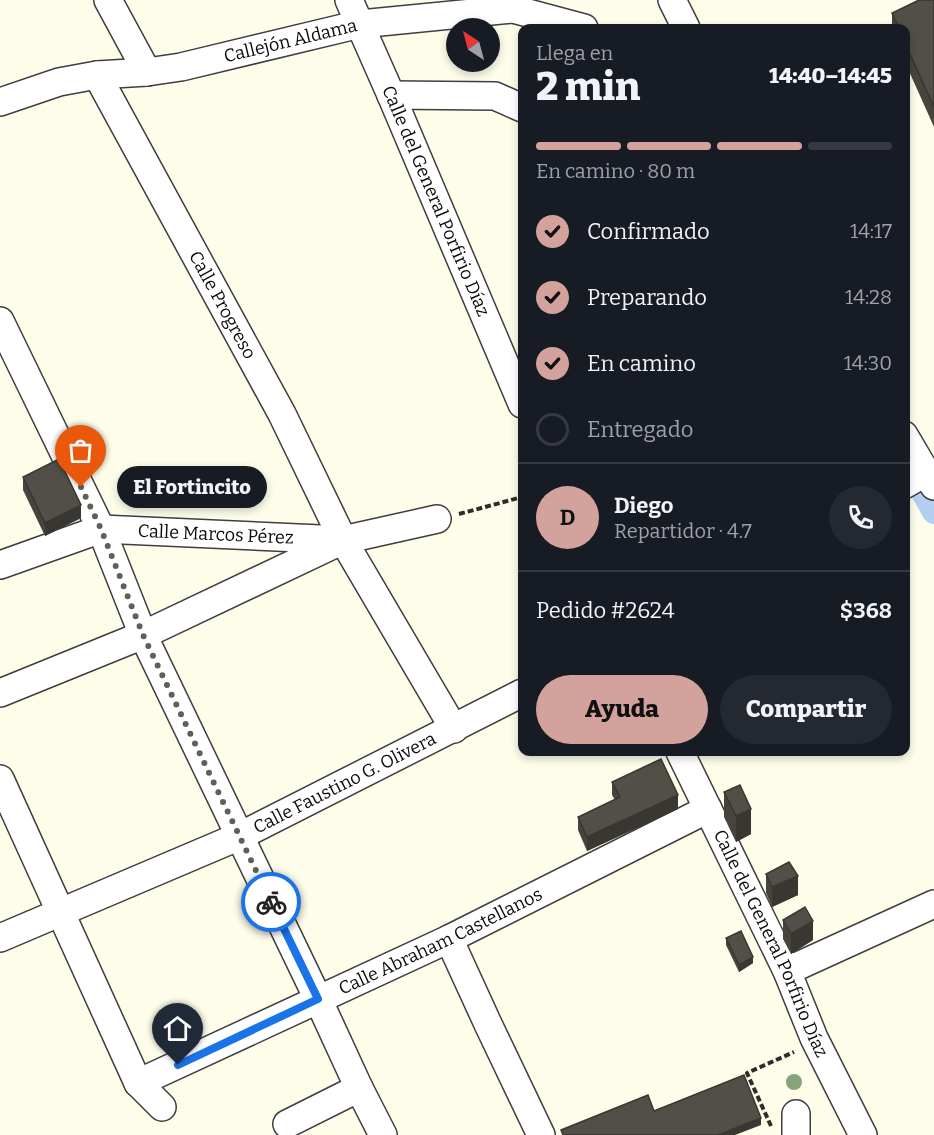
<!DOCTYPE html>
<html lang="es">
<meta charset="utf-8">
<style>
body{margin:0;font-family:Bitter,serif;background:#242831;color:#f1f3f6;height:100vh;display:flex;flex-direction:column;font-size:22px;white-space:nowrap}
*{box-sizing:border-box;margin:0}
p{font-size:20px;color:#9ea1a6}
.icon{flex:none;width:33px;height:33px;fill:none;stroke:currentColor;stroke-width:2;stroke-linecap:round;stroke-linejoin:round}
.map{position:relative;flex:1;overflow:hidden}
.details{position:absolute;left:518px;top:24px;width:392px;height:732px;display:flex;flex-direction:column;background:#171b24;border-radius:12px;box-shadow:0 3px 9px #0003}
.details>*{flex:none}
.needle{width:39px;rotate:324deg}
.controls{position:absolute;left:446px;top:18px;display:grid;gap:12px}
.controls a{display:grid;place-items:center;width:54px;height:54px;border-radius:50%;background:#171b24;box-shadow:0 3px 9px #0003;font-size:30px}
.pin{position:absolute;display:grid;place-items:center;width:51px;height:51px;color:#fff;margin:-62px -26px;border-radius:50% 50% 50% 0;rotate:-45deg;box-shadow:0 0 6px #0007}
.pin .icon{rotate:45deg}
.courier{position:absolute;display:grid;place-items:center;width:60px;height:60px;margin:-30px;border:4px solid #1a73e8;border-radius:50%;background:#fff;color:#222;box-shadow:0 2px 8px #0007}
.bubble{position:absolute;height:42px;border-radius:21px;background:#171b24;box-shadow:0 3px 9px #0003;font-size:20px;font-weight:800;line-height:42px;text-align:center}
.headline em{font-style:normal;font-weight:800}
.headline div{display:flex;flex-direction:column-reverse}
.headline{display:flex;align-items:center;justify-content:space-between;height:102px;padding:0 18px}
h1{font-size:39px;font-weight:800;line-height:45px}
.bar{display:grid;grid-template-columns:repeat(4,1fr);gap:9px 6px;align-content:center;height:72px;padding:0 18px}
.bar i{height:8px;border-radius:4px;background:#363941}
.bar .current{background:#d3a29c}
.bar p{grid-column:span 4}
.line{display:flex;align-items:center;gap:15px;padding:0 18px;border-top:2px solid #363941}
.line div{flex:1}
.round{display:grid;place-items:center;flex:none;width:63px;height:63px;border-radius:32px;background:#242831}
ol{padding:0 18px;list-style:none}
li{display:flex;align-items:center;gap:18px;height:66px}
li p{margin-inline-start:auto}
li .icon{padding:6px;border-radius:50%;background:#d3a29c;color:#111;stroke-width:4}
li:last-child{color:#9ea1a6}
li i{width:33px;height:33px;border:3px solid #363941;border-radius:50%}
.primary-button{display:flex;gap:12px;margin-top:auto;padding:12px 18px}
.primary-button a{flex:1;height:69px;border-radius:36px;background:#d3a29c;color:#111;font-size:24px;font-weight:800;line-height:69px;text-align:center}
.primary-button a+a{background:#242831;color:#f1f3f6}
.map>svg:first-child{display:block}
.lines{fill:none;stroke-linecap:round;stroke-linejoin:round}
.canal{stroke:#b3cff0;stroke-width:24}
.minor-casing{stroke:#3e3e3e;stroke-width:30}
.path{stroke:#2d2d2d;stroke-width:4;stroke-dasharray:6 3;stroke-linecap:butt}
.minor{stroke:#fff;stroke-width:27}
.tree{fill:#85a47b}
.wall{fill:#47433e}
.shaded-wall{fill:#393732}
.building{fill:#524e48;stroke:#393732;stroke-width:1.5}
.done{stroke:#606059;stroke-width:6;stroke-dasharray:0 10.8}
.route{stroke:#1a73e8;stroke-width:8}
.labels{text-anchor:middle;stroke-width:6;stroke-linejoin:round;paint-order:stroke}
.street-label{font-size:18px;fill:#0b0b0b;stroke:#fff}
</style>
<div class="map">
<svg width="934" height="1135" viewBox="0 0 934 1135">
<rect width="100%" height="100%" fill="#fdfdea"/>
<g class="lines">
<polyline class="canal" points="909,467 934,512"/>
<defs>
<g id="minor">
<polyline points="108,0 147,72"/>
<path id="s1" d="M349 0 391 95 522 404"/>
<polyline points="672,0 686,28"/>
<path id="s2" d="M97 75 282 414 343 540 454 729"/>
<polyline points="391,95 495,96 522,108"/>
<path id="s3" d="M0 102 59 82 97 75 147 72 181 67 360 24 513 9 584 28"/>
<polyline points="0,321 101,529 143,635 318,999 359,1088 383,1135"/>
<polyline points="904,435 934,486"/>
<polyline points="904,485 925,473"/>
<path id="s4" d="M0 565 101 529 343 540 437 519"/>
<polyline points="0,693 143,635 339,542"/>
<path id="s5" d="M680 752 787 971 814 1038 863 1135"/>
<polyline points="0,779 138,1083 162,1107"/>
<path id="s6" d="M0 938 240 836 522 693"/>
<polyline points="449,939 488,1024 541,1135"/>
<polyline points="787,971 934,904"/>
<path id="s7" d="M138 1083 449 939 708 809"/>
<polyline points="287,1124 359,1088"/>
<polyline points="796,1135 796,1114"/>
</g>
</defs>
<use href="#minor" class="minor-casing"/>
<g class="path">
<polyline points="459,514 522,497"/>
<polyline points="771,1126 747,1073 794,1052"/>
</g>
<use href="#minor" class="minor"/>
</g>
<circle class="tree" cx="794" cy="1082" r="8"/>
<g class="wall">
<polygon points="934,0 934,127 904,60 904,28 892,28 892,13"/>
<polygon points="23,477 81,518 45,536 23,490"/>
<polygon points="612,782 678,809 587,851 578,830 578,817 615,800 612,795"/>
<polygon points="724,792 751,834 736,842 724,817"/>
<polygon points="766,874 798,895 772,907 766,893"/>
<polygon points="783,920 813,940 791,954 783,939"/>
<polygon points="726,938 753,963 739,972 726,945"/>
</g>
<g class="shaded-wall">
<polygon points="81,505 81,518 45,536 45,523"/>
<polygon points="678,795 678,809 587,851 587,837"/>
<polygon points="751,809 751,834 736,842 736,816"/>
<polygon points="798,876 798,895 772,907 772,887"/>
<polygon points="813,921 813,940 791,954 791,934"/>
<polygon points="753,957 753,963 739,972 739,965"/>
<polygon points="761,1118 761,1125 735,1135 718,1135"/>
</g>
<g class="building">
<polygon points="919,0 934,0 934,107 904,41 904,28 899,28 892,13"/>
<polygon points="59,459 81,505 45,523 23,477"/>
<polygon points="661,759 678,795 587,837 578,817 620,797 612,782"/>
<polygon points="740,785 751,809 736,816 724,792"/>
<polygon points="789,862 798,876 772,887 766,874"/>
<polygon points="805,907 813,921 791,934 783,920"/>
<polygon points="741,931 753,957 739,965 726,938"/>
<polygon points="744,1075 761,1118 718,1135 563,1135 561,1130 648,1095 654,1111"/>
</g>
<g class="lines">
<polyline class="done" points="81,487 101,529 143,635 271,902"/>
<polyline class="route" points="178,1065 318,999 271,902"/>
</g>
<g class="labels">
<g class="street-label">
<text dy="6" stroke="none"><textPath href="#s3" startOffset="298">Callejón Aldama</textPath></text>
<text dy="6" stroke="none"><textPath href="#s1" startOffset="219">Calle del General Porfirio Díaz</textPath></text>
<text dy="6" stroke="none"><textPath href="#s2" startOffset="262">Calle Progreso</textPath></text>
<text dy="6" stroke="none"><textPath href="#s4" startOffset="222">Calle Marcos Pérez</textPath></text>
<text dy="6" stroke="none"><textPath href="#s6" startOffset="378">Calle Faustino G. Olivera</textPath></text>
<text dy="6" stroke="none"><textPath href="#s7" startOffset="334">Calle Abraham Castellanos</textPath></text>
<text dy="6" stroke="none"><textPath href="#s5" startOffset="212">Calle del General Porfirio Díaz</textPath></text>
</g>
</g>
</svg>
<div class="controls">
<a><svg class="needle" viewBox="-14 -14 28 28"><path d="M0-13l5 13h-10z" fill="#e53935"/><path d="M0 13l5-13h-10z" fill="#9ea1a6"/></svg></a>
</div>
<div class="pin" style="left:81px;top:487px;background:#ea580c"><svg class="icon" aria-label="bag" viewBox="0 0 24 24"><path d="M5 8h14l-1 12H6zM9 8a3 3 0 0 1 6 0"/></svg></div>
<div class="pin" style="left:178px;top:1065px;background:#1f2937"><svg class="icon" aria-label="home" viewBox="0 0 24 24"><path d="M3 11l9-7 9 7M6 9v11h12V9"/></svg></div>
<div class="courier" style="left:271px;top:902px"><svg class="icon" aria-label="bike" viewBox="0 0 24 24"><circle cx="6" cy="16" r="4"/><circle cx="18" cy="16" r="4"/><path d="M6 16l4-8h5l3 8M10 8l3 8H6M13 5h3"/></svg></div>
<div class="bubble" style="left:117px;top:466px;width:150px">El Fortincito</div>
<section class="details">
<div class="headline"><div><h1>2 min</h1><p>Llega en</p></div><em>14:40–14:45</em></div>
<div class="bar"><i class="current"></i><i class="current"></i><i class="current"></i><i></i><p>En camino · 80 m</p></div>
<ol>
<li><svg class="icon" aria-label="check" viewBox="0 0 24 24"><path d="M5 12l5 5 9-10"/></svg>Confirmado<p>14:17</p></li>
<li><svg class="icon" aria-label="check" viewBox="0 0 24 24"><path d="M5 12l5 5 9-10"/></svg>Preparando<p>14:28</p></li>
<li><svg class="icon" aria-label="check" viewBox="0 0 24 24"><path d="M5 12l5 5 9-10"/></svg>En camino<p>14:30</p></li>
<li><i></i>Entregado</li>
</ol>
<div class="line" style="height:108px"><b class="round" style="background:#d3a29c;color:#111">D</b><div><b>Diego</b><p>Repartidor · 4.7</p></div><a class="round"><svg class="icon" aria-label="phone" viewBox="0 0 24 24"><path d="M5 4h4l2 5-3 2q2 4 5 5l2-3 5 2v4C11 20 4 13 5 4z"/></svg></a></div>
<div class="line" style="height:78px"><div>Pedido #2624</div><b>$368</b></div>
<div class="primary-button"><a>Ayuda</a><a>Compartir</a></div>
</section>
</div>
